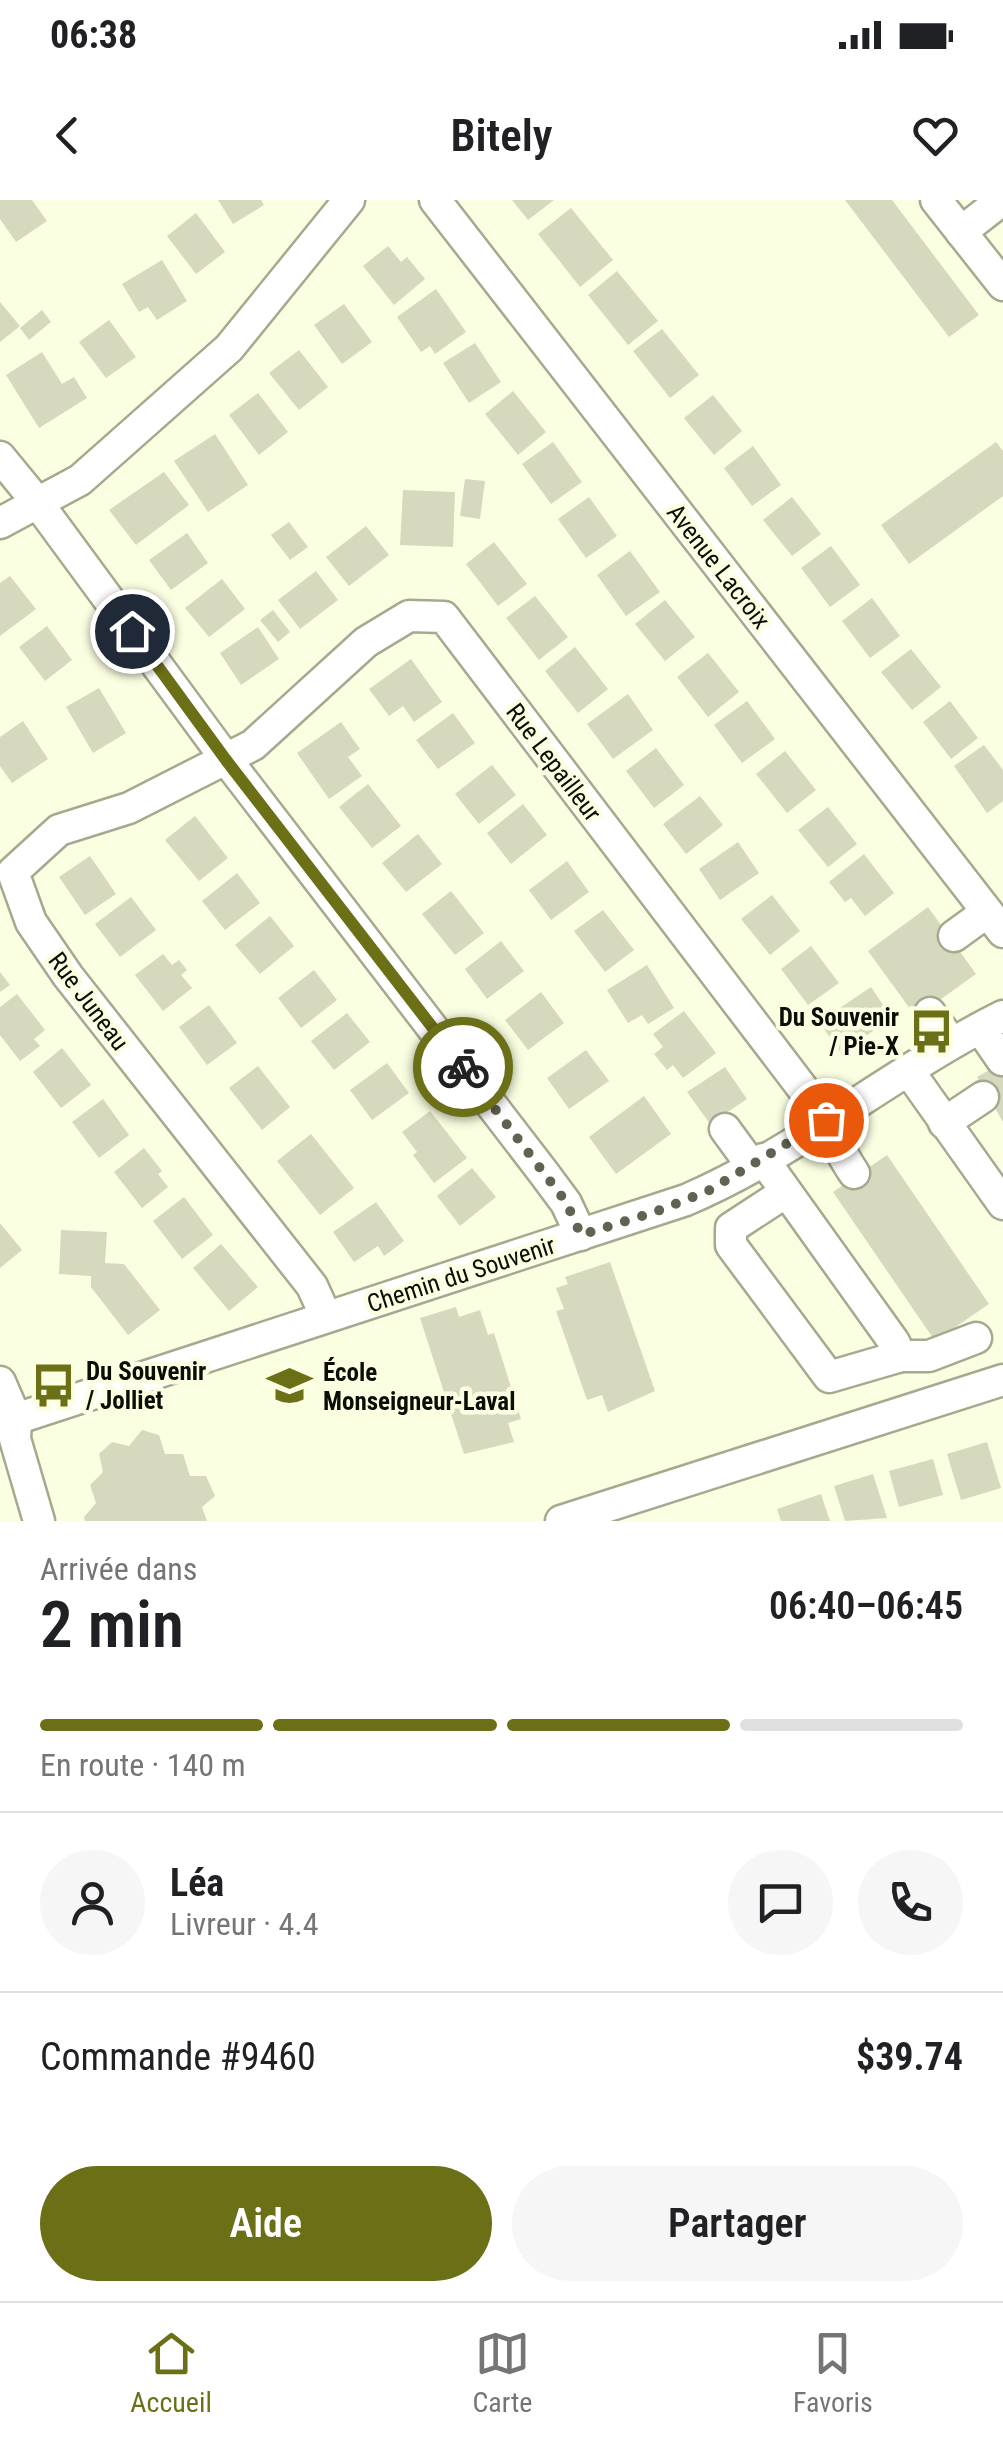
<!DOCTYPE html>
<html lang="fr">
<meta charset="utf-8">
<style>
body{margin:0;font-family:"Roboto Condensed",sans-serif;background:#f6f6f6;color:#202124;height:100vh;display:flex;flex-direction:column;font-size:38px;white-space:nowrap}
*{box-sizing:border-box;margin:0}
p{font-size:32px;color:#757577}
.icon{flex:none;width:55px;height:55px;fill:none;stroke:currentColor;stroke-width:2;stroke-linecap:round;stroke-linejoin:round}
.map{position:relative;height:1321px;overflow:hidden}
.details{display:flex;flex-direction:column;background:#fff;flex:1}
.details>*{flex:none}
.pin{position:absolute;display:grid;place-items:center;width:85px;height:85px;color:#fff;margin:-42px;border:5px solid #fff;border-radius:50%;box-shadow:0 2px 10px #0007}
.courier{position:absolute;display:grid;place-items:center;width:100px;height:100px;margin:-50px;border:8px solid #6b7016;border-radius:50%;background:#fff;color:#222;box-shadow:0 2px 12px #0007}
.head em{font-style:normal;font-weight:600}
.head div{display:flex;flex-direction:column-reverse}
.head{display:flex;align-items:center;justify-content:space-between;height:170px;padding:0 40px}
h1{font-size:65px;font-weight:600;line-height:75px}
.bar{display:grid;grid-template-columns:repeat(4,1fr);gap:15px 10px;align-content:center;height:120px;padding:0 40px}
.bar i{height:12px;border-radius:8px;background:#e0e0e0}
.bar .on{background:#6b7016}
.bar p{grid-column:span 4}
.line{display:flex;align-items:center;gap:25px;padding:0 40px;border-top:2px solid #e0e0e0}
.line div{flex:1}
.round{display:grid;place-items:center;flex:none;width:105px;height:105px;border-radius:52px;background:#f6f6f6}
.primary-button{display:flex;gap:20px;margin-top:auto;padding:20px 40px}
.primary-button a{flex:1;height:115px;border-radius:60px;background:#6b7016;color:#fff;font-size:40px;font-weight:600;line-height:115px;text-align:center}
.primary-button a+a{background:#f6f6f6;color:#202124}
.status{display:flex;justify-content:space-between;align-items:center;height:70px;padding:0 50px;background:#fff;direction:ltr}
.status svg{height:28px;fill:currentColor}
header{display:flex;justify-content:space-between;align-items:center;height:130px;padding:0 40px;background:#fff;font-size:45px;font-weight:600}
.menu{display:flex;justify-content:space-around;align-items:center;height:140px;border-top:2px solid #e0e0e0;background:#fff;font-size:28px;color:#757577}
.menu a{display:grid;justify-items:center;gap:5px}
.menu .on{color:#6b7016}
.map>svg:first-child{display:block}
.building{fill:#d6d9bd}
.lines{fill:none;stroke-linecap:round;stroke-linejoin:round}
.minor-casing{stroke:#a6a98e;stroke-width:35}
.minor{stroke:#fff;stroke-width:30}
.done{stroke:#606252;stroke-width:10;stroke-dasharray:0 18}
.route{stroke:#6b7016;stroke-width:12}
.labels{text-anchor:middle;stroke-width:9;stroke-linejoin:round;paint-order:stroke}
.street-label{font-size:25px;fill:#0c0d05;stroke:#fbffe2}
.poi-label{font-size:25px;font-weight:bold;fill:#0c0d05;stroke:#fbffe2;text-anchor:start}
</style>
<div class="status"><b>06:38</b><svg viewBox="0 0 49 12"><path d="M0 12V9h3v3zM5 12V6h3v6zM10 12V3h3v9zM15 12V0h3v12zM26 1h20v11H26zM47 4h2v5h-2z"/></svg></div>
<header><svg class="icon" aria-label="back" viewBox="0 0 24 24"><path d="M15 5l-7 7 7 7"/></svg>Bitely<svg class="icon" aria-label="heart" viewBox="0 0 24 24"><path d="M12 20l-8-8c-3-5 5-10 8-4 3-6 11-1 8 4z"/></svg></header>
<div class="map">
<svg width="1003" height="1321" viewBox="0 0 1003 1321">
<rect width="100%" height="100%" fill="#fbffe2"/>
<g class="building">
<polygon points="0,0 32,0 47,21 16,42 0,19"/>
<polygon points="218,0 261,0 264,5 233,24"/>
<polygon points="512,0 554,0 528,20"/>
<polygon points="845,0 892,0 979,115 949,137"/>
<polygon points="571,8 613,60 580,87 538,34"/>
<polygon points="196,13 225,52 196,74 167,36"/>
<polygon points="388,46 401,62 407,57 425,79 394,105 363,66"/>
<polygon points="162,60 187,101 157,120 148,107 139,112 122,84"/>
<polygon points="617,71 658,121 628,145 588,95"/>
<polygon points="436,89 466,132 435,154 430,146 421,152 397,117"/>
<polygon points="0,102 20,126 0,142"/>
<polygon points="344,104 372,142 342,164 314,125"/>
<polygon points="42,110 51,122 29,140 20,128"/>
<polygon points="109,120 136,157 106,178 79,142"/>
<polygon points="662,129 699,175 670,198 633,151"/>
<polygon points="475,143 501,182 469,203 443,163"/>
<polygon points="299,150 328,187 299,210 269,173"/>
<polygon points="42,152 62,184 74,177 87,198 39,228 6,175"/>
<polygon points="513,191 546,232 518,255 485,214"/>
<polygon points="258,193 288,232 259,255 229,215"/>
<polygon points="713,195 742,231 714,255 684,218"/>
<polygon points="215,234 248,285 208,312 174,261"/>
<polygon points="553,242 582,282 551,304 522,264"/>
<polygon points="996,242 1003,251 1003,296 909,364 881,325"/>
<polygon points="753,246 781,285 752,306 724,268"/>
<polygon points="164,272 189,305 136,345 109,310"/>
<polygon points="465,279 485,281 480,319 460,316"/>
<polygon points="403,290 455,292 453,347 400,345"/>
<polygon points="589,297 617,336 586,358 558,319"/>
<polygon points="792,297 821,334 792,356 763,320"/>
<polygon points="289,322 308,347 290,360 271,335"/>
<polygon points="366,326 389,355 349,386 326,357"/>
<polygon points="187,333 208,363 171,390 149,360"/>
<polygon points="494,342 527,384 498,406 466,364"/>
<polygon points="831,346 860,385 830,407 801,368"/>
<polygon points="630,351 660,392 626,416 597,375"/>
<polygon points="316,371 338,400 300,429 278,400"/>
<polygon points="10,376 36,409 0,436 0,383"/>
<polygon points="222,379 245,409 209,437 185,408"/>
<polygon points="535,396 568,437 539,460 506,418"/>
<polygon points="872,398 900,436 870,458 842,421"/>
<polygon points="665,400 695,437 665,461 635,424"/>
<polygon points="273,410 290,432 278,442 260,420"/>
<polygon points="47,426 72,460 45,481 19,447"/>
<polygon points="258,427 279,459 241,485 220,453"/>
<polygon points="575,447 608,489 578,513 545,471"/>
<polygon points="911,449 941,487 912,510 881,472"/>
<polygon points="708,453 739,492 708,517 677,477"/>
<polygon points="411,459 442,502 414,522 403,506 389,516 369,489"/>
<polygon points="99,488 126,533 93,553 66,507"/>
<polygon points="628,494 653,530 613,559 587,524"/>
<polygon points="747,501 775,539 742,563 714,525"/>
<polygon points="950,501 978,538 951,559 923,522"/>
<polygon points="453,513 475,543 438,569 416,540"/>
<polygon points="23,521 48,559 12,583 0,566 0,537"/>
<polygon points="341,522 360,549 348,557 362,576 329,599 297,553"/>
<polygon points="984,545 1003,570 1003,601 987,613 954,566"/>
<polygon points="656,548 684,585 654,608 626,571"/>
<polygon points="785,551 816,590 787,613 756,574"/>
<polygon points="492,565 516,595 479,624 455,594"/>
<polygon points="368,584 401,626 372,648 339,607"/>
<polygon points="700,596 723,625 686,654 663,624"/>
<polygon points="523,604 547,635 511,664 487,633"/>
<polygon points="828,607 857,644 828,667 798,630"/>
<polygon points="195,616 228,658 199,681 165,640"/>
<polygon points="418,634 442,664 406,692 382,663"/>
<polygon points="738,642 759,673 720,700 699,669"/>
<polygon points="864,654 894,693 865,716 851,698 845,702 829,682"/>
<polygon points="90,656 116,694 85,715 59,677"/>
<polygon points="567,661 589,692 551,720 529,690"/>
<polygon points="237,673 260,703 225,730 202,701"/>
<polygon points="451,691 484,733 455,755 422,714"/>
<polygon points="772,695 800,731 770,755 741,719"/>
<polygon points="131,697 156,730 120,757 95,724"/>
<polygon points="928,707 976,774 916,817 868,751"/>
<polygon points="603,710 634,750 605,772 574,731"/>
<polygon points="270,716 294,746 260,774 235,745"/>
<polygon points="501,741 524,771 487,799 465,769"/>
<polygon points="811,746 839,783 808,805 781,769"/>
<polygon points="163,754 172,765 179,760 187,770 181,775 192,788 163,811 135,775"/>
<polygon points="647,765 674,808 648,824 642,815 628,823 607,790"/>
<polygon points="314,770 337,800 301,828 278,798"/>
<polygon points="0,772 10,785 0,792"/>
<polygon points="871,787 892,818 841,853 819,822"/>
<polygon points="541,792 564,823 528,850 505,820"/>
<polygon points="17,794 45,830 34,839 40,846 20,861 0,835 0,807"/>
<polygon points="209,805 237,843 207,865 179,827"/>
<polygon points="684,811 716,853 683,878 673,865 667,870 654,854 663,847 653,834"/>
<polygon points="347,813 370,842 334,870 311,841"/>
<polygon points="62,848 91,885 61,908 33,872"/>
<polygon points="586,850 609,881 569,909 547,878"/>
<polygon points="1003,862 1003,922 977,877"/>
<polygon points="387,863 409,893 372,920 350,890"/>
<polygon points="258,866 290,907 262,930 229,888"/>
<polygon points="725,867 747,899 710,924 687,892"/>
<polygon points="644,896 671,934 616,974 589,937"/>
<polygon points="103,899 129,935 99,958 72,922"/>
<polygon points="430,911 467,958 434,983 413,955 417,952 402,932"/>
<polygon points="311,934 354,988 320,1015 277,961"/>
<polygon points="144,948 162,971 158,974 168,987 142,1008 114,972"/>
<polygon points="887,955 989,1104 935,1141 833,992"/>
<polygon points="472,968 496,997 460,1026 437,996"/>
<polygon points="184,997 213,1035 182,1059 153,1021"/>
<polygon points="376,1002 404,1041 384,1056 378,1046 354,1062 333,1032"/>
<polygon points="0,1023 22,1050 0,1068"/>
<polygon points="61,1030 107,1032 105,1063 124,1064 160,1110 128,1135 91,1087 91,1076 59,1074"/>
<polygon points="221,1044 258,1087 229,1111 193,1068"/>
<polygon points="610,1062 655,1191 608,1212 602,1195 587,1200 556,1111 564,1109 556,1088 568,1084 565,1077"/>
<polygon points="456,1107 459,1117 480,1110 488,1135 494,1133 521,1219 508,1223 514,1242 464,1254 420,1118"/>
<polygon points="142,1230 159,1235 165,1254 183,1254 190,1276 206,1276 215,1296 202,1307 207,1321 85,1321 84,1317 96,1303 90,1285 103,1272 99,1254 112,1242 129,1246"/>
<polygon points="987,1242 1001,1288 961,1300 947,1254"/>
<polygon points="933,1259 943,1295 899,1307 889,1271"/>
<polygon points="873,1274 887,1318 845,1321 834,1286"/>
<polygon points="821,1294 830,1321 781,1321 777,1309"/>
</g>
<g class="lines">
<defs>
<g id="minor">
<polyline points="435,0 1003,732"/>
<polyline points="936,0 1003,85"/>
<polyline points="961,32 1002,0"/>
<polyline points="0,257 37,302 226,559 543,972 566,1003 581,1035"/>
<polyline points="0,323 80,280 229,148 349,0"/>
<polyline points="954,736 987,712"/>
<polyline points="930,813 952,843"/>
<polyline points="980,828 1002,860"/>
<polyline points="908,870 1003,1004"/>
<polyline points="944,923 983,897"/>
<polyline points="725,929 752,966"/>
<polyline points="763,959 894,1142 901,1156 829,1177 731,1045 731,1028 786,992"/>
<path d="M326 1117 312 1086 68 776 31 722 13 672 59 630 129 608 253 545 366 442 409 416 444 417 813 902C829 925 838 950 854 973"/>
<polyline points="901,1156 929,1156 976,1138"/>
<polyline points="0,1182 16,1219 15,1239 39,1321"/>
<path d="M0 1224 686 1000C798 952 894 870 1003 816"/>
<polyline points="561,1321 1003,1180"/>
</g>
</defs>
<use href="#minor" class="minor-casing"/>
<use href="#minor" class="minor"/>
</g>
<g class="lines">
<polyline class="done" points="463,867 566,1002 581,1035 655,1012 708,991 826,920"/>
<polyline class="route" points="132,431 226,560 463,867"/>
</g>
<defs>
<symbol id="bus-bare" viewBox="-9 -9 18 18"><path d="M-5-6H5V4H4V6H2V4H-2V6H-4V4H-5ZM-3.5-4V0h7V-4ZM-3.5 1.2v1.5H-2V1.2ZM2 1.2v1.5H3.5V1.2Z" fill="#6b7016" stroke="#fbffe2" stroke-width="2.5" paint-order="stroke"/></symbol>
<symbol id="school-bare" viewBox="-9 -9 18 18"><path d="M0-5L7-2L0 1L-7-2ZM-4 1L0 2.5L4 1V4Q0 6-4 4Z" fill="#6b7016" stroke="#fbffe2" stroke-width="2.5" paint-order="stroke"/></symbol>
</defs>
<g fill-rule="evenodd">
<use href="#bus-bare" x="900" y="800" width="63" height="63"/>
<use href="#bus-bare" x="22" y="1154" width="63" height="63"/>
<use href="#school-bare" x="258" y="1154" width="63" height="63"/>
</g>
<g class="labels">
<g class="street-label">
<text transform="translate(719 366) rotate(52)" y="9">Avenue Lacroix</text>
<text transform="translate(554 562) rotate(53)" y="9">Rue Lepailleur</text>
<text transform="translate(89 801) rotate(53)" y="9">Rue Juneau</text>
<text transform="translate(461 1074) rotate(-18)" y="9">Chemin du Souvenir</text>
</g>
<g class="poi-label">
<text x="899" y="826" text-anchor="end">Du Souvenir<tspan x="899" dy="29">/ Pie-X</tspan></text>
<text x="86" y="1180">Du Souvenir<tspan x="86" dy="29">/ Jolliet</tspan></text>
<text x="323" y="1181">École<tspan x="323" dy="29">Monseigneur-Laval</tspan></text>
</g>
</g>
</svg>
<div class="pin" style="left:826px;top:920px;background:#ea580c"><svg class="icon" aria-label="bag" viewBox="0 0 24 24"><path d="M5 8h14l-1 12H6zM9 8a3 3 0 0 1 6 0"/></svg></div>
<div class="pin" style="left:132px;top:431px;background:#1f2937"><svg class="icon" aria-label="home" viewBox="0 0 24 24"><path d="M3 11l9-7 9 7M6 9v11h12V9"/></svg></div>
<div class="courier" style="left:463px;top:867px"><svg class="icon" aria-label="bike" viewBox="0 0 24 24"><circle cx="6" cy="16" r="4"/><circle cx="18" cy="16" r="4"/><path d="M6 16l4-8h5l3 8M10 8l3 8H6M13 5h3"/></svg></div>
</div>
<section class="details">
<div class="head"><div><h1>2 min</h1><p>Arrivée dans</p></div><em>06:40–06:45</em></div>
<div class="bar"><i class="on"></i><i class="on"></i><i class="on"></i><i></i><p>En route · 140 m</p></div>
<div class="line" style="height:180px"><a class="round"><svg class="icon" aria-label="person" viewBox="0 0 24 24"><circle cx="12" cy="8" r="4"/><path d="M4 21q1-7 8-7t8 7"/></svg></a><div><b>Léa</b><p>Livreur · 4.4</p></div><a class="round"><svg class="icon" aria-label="chat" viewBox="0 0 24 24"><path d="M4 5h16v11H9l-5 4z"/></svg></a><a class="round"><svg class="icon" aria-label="phone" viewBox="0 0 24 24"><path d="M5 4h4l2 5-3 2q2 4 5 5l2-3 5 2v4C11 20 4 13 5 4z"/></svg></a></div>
<div class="line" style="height:130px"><div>Commande #9460</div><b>$39.74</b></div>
<div class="primary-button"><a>Aide</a><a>Partager</a></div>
</section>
<nav class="menu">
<a class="on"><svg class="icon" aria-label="home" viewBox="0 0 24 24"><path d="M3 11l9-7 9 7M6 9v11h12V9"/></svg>Accueil</a>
<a><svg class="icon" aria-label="map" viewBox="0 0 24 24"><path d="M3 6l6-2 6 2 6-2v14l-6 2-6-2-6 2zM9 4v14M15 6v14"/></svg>Carte</a>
<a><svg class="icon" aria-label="saved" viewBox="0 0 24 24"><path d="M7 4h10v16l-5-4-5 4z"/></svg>Favoris</a>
</nav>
